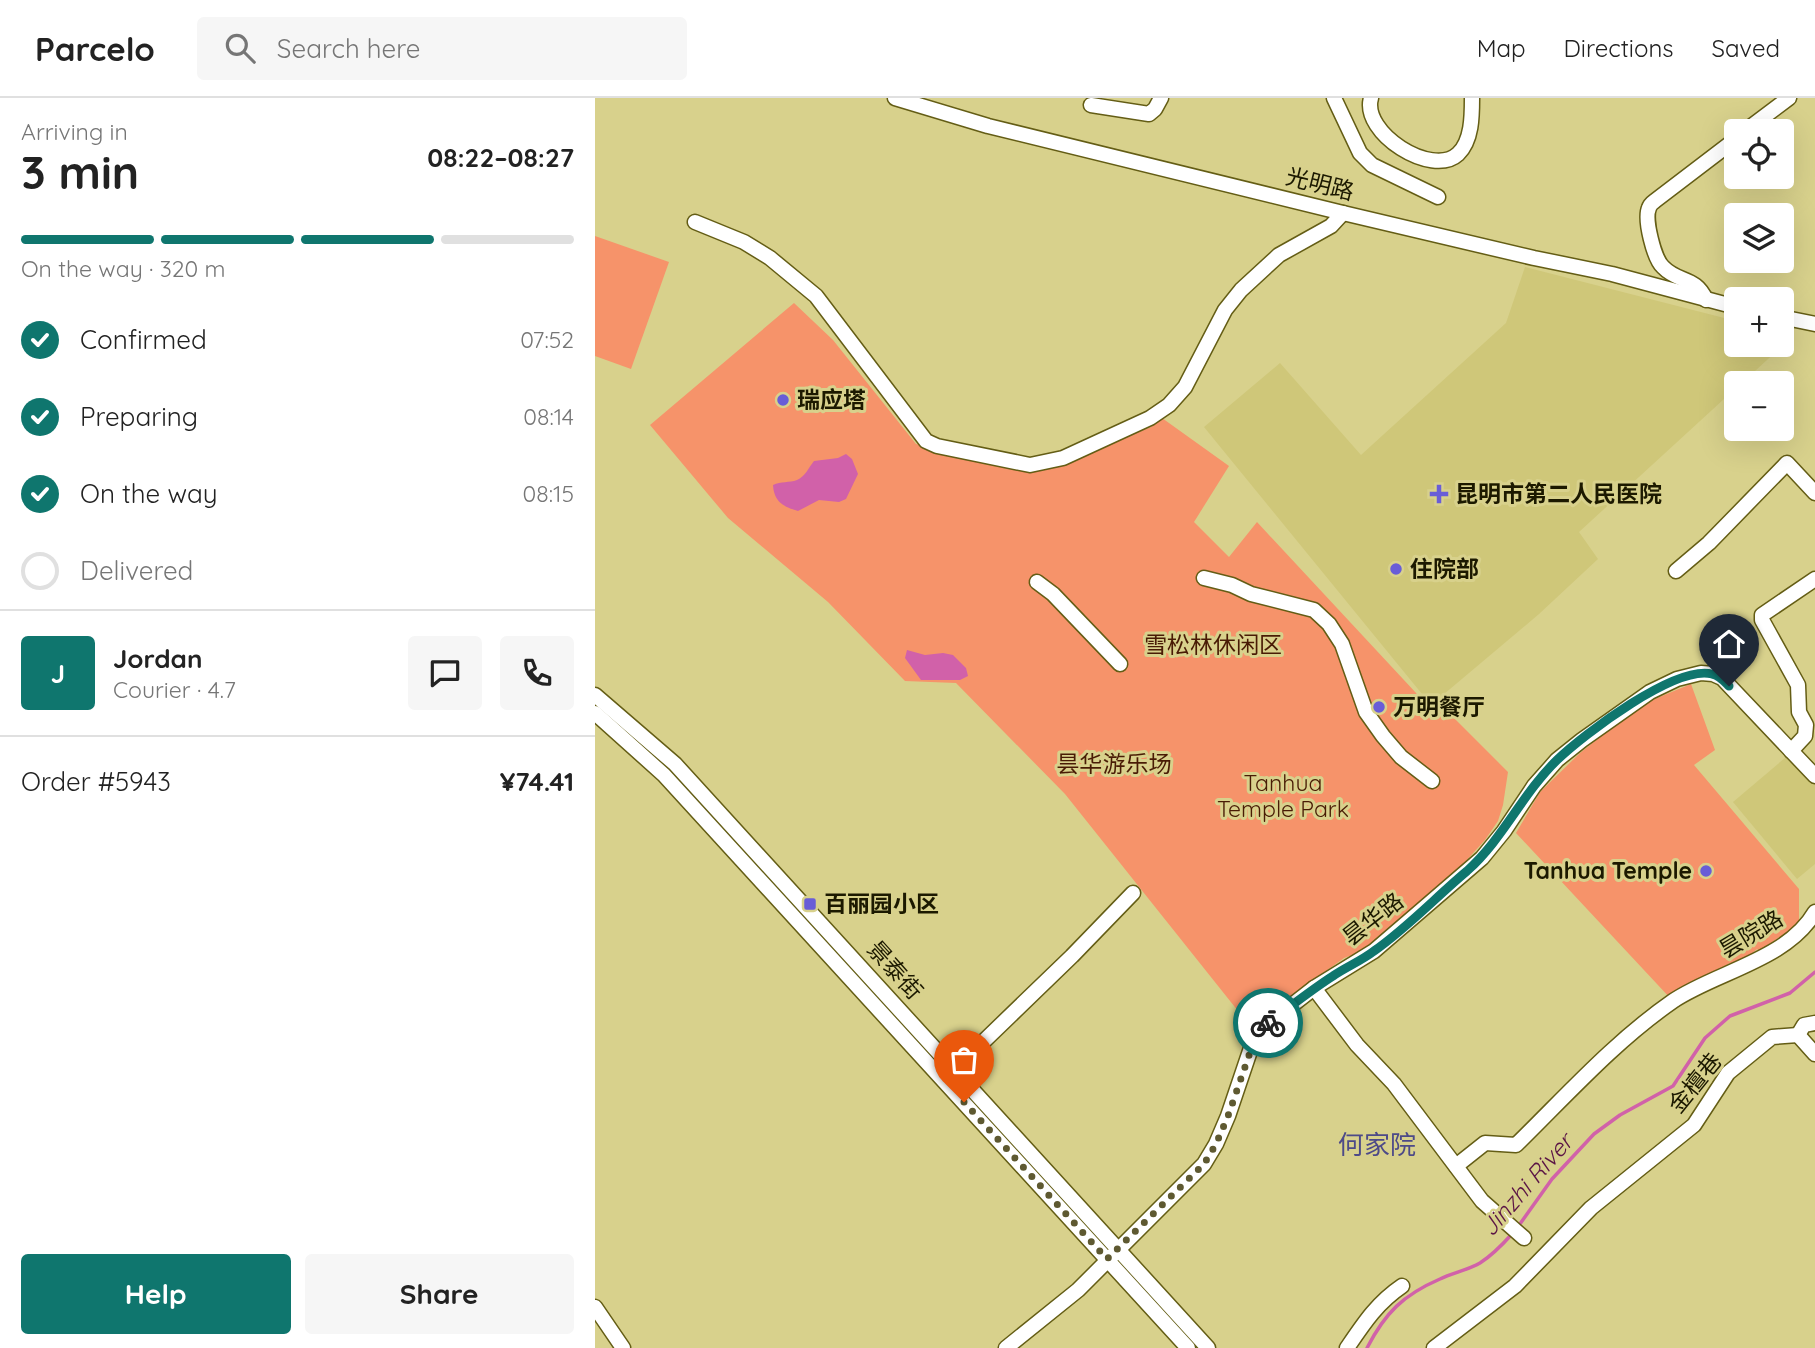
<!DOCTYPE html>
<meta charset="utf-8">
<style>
body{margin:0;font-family:Quicksand,"Noto Sans SC",sans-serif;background:#f6f6f6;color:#222;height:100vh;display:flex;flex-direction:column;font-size:26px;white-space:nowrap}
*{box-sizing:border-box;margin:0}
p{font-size:23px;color:#767676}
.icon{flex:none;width:38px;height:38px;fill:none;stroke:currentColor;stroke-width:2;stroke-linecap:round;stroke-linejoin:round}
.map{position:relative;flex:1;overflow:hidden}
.details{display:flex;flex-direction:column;background:#fff;width:595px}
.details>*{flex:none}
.buttons{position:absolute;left:1129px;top:21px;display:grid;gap:14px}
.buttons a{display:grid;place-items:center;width:70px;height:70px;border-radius:7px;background:#fff;box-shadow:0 7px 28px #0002;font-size:35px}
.pin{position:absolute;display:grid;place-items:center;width:60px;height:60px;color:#fff;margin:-72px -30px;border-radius:50% 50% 50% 0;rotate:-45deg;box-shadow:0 0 7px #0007}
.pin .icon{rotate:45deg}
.courier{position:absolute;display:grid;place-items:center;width:70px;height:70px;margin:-35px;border:5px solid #0f766e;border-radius:50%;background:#fff;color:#222;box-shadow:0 2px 9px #0007}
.summary em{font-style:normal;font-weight:700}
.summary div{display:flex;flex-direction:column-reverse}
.summary{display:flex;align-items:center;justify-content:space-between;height:119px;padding:0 21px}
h1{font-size:46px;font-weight:700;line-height:52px}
.bar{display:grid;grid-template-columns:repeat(4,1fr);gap:10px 7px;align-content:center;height:84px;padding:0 21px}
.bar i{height:9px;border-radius:5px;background:#e0e0e0}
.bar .selected{background:#0f766e}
.bar p{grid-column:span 4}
.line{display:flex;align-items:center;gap:18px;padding:0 21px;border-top:2px solid #e0e0e0}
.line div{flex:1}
.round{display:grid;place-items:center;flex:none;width:74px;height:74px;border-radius:7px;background:#f6f6f6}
ol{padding:0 21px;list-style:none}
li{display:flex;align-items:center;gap:21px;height:77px}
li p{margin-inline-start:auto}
li .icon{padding:7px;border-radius:50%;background:#0f766e;color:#fff;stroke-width:4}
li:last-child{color:#767676}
li i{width:38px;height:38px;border:4px solid #e0e0e0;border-radius:50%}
.action{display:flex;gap:14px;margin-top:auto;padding:14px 21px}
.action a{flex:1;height:80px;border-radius:7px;background:#0f766e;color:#fff;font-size:28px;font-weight:700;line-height:80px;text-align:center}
.action a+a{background:#f6f6f6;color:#222}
header{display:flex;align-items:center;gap:42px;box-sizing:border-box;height:98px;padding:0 35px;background:#fff;border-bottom:2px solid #e0e0e0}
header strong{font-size:33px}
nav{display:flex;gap:38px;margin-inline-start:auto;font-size:24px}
.search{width:490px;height:63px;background:#f6f6f6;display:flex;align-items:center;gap:18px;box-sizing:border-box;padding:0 24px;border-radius:7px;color:#767676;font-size:26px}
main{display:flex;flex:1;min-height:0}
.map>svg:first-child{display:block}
.built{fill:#cfc779}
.green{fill:#f6936a}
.water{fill:#d161a9}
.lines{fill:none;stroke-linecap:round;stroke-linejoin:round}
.stream{stroke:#d161a9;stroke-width:3.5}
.minor-casing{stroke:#645d15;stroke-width:17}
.minor{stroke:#fff;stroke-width:14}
.done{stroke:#5e5931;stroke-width:7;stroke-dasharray:0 12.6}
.route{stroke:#0f766e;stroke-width:9}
.poi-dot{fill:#695dd7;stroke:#d8d18c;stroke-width:2.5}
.labels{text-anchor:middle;stroke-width:6;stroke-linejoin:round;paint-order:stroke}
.street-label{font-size:23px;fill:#1c1900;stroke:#d8d18c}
.poi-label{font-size:23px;font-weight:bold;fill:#1c1900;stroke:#d8d18c;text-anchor:start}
.park-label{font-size:23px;fill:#491b05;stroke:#d8d18c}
.water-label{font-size:24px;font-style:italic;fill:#5b1545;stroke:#d8d18c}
.quarter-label{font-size:26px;fill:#4d4a88;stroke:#d8d18c}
</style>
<header>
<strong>Parcelo</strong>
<div class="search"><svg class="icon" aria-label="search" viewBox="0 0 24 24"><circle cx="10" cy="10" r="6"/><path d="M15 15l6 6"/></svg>Search here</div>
<nav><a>Map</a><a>Directions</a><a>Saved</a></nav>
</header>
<main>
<section class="details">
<div class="summary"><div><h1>3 min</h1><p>Arriving in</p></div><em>08:22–08:27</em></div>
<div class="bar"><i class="selected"></i><i class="selected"></i><i class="selected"></i><i></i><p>On the way · 320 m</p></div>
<ol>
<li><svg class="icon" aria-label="check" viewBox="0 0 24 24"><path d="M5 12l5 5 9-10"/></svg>Confirmed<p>07:52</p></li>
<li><svg class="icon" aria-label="check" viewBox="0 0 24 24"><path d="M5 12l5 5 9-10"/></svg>Preparing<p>08:14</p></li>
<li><svg class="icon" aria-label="check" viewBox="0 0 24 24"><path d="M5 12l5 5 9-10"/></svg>On the way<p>08:15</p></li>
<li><i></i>Delivered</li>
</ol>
<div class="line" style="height:126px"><b class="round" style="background:#0f766e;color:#fff">J</b><div><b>Jordan</b><p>Courier · 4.7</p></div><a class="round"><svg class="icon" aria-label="chat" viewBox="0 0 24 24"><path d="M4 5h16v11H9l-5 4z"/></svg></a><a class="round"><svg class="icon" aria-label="phone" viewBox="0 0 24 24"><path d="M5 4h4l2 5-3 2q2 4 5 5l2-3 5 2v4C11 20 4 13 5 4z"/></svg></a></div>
<div class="line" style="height:91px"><div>Order #5943</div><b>¥74.41</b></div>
<div class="action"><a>Help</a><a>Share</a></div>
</section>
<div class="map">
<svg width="1220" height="1250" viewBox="0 0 1220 1250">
<rect width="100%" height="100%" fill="#d8d18c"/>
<g class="built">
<polygon points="930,169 1141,223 1141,247 1186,247 1187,235 1198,238 1147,285 1141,285 1141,290 984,434 1003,461 944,516 836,607 609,329 685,265 766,357 911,225"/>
<polygon points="1197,654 1220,682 1220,766 1202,781 1138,704"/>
</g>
<g class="green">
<polygon points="0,138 74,164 36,271 0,258"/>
<polygon points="199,205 238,242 321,346 444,373 556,329 567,320 634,368 599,424 634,459 662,424 835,610 857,618 913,674 908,707 903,723 890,742 861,774 771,852 749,860 655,928 470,696 361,585 310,583 233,504 133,420 55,327"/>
<polygon points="1096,586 1120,652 1099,667 1204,791 1204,826 1164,853 1162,851 1140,870 1135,865 1076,901 921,735 945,694 985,655 1045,607"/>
</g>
<g class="water">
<path d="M251 356 257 361 263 376 251 401 244 404 224 402 203 413C189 409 179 404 178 387 186 383 194 385 202 382 210 379 214 369 219 363L243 360Z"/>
<polygon points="312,552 330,557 348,555 358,557 371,570 373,578 365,582 326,582 310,560"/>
</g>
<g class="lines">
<g class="stream">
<polyline points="922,1130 957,1081 999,1036 1025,1017 1078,988 1110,940 1135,918 1195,895 1220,874"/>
<path d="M772 1250C790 1215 808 1197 845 1181 857 1175 873 1172 885 1165 896 1158 908 1146 917 1136"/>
</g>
<defs>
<g id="minor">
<polyline points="300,0 393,28 748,115 939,160 1017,176 1141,209"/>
<polyline points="739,0 765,55 777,67 843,99"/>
<path d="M776 0C766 35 837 80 863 56 877 43 877 18 877 0"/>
<polyline points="496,7 554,16 560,11 566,0"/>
<polyline points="1150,33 1194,0"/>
<polyline points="100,124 149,144 175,160 221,198 331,343 342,348 435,367 468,360 555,320 574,307 590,289 630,212 646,192 684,157 736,128 748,115"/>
<path d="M1111 202C1101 178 1083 185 1068 169 1059 161 1049 121 1054 110 1055 106 1057 105 1061 102L1141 41"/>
<polyline points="1186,219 1220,226"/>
<polyline points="1081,473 1114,445 1192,365 1220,395"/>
<polyline points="609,480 637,487 656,496 719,512 734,526 747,546 771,614 788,638 806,659 837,683"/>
<polyline points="442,484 458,496 525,566"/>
<polyline points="0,597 80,666 613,1250"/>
<polyline points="0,615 69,677 593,1250"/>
<polyline points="1196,653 1210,638 1211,627 1204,614 1203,587 1167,522 1167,517 1220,481"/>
<polyline points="719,890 762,947 799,986 887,1103 929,1140"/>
<polyline points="1203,937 1220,956"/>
<polyline points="1203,937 1209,927 1220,925"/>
<polyline points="359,972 477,858 538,795"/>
<path d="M861 1068 890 1045 921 1047C972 997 1019 944 1078 903 1121 874 1192 862 1220 814"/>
<polyline points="0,1209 28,1250"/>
<polyline points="411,1250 483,1192 609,1066 621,1046 633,1018 656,950 665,932 719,890 779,853 887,760 909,733 939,688 962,662 987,642 1055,594 1082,581 1106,575 1118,576 1127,580 1220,678"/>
<path d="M752 1250C769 1225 782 1205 807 1188"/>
<polyline points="839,1250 920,1188 996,1110 1099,1027 1133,975 1177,939 1203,937"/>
</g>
</defs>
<use href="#minor" class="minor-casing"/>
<use href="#minor" class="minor"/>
</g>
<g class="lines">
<polyline class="done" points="369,1004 512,1161 609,1066 621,1046 633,1018 660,940 673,925"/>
<path class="route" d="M673 925C695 909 716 892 738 878 751 869 766 863 779 853 812 830 841 799 872 773 908 741 927 696 962 662 989 636 1080 567 1117 576 1124 577 1129 583 1134 588"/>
</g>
<g class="poi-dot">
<circle cx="188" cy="302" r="7"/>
<path d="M840.5 385.5h7v7h7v7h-7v7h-7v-7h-7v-7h7z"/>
<circle cx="801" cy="471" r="7"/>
<circle cx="784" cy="609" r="7"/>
<circle cx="1111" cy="773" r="7"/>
<rect x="208" y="799" width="14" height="14" rx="3.5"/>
</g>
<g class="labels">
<g class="street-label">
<text transform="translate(725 86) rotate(14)" y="8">光明路</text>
<text transform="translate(778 821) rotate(-38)" y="8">昙华路</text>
<text transform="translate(1156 836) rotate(-31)" y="8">昙院路</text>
<text transform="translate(300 872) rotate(48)" y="8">景泰街</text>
<text transform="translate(1100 985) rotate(-51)" y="8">金檀巷</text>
</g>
<g class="poi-label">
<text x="202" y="310">瑞应塔</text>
<text x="860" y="404">昆明市第二人民医院</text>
<text x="815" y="479">住院部</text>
<text x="798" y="617">万明餐厅</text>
<text x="1097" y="781" text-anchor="end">Tanhua Temple</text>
<text x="229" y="814">百丽园小区</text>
</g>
<g class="park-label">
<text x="618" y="555">雪松林休闲区</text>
<text x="519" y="674">昙华游乐场</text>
<text x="688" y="693">Tanhua<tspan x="688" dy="26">Temple Park</tspan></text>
</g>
<g class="water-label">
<text transform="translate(932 1087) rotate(-49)" y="8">Jinzhi River</text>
</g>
<g class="quarter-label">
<text x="782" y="1056">何家院</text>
</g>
</g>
</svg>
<div class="buttons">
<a><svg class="icon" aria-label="locate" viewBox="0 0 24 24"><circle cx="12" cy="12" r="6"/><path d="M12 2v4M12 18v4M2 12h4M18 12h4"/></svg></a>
<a><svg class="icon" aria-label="layers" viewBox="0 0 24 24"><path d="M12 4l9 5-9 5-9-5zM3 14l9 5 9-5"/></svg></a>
<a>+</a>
<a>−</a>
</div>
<div class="pin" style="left:369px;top:1004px;background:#ea580c"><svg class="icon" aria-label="bag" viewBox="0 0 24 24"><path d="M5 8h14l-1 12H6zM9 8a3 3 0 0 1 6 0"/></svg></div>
<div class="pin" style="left:1134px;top:588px;background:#1f2937"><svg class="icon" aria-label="home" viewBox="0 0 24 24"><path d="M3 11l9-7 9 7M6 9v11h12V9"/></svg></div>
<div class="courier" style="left:673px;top:925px"><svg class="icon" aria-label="bike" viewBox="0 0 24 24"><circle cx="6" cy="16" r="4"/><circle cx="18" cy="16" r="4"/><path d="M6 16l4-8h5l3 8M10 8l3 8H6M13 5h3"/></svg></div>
</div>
</main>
